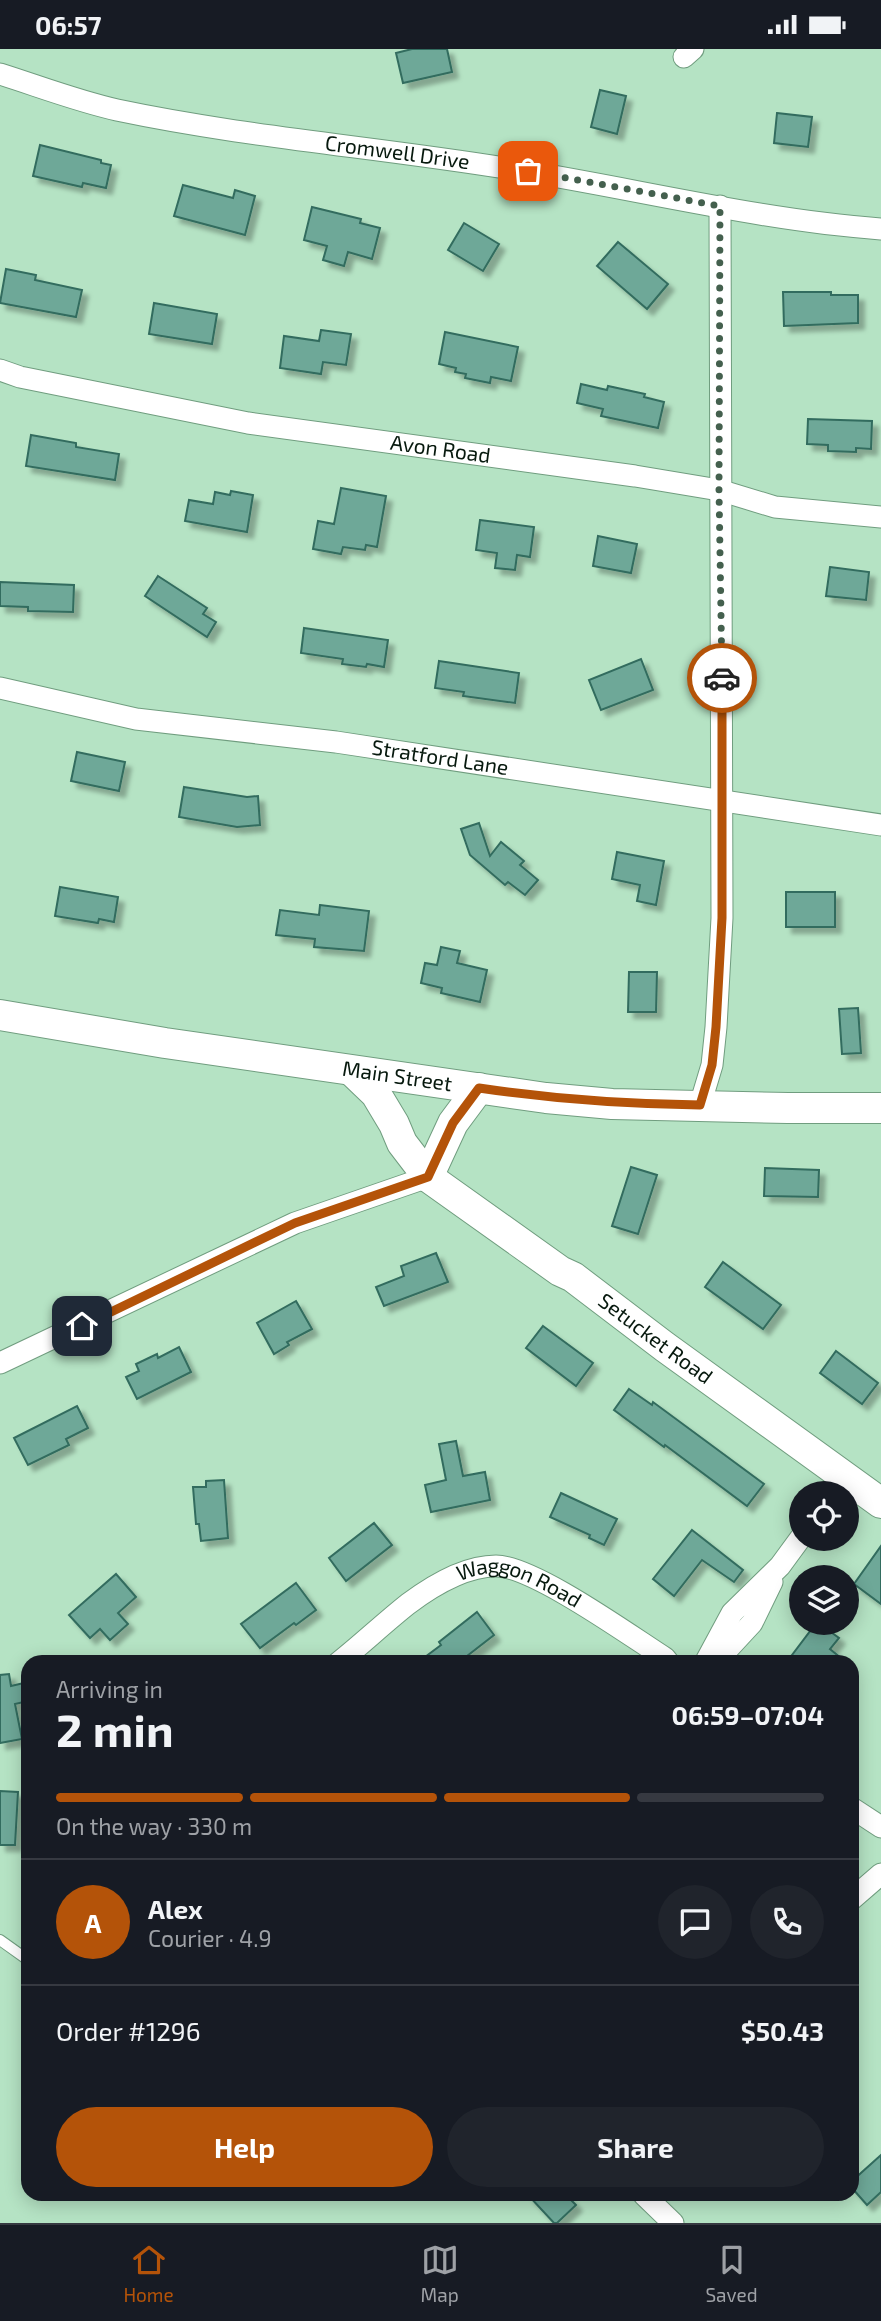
<!DOCTYPE html>
<meta charset="utf-8">
<style>
body{margin:0;font-family:"Exo 2",sans-serif;background:#20242c;color:#f1f3f6;height:100vh;display:flex;flex-direction:column;font-size:26px;white-space:nowrap}
*{box-sizing:border-box;margin:0}
p{font-size:23px;color:#9ea1a6}
.icon{flex:none;width:38px;height:38px;fill:none;stroke:currentColor;stroke-width:2;stroke-linecap:round;stroke-linejoin:round}
.map{position:relative;flex:1;overflow:hidden}
.panel{position:absolute;left:21px;top:1606px;width:838px;height:546px;display:flex;flex-direction:column;background:#171b24;border-radius:21px;box-shadow:0 4px 18px #0003}
.panel>*{flex:none}
.tools{position:absolute;left:789px;top:1432px;display:grid;gap:14px}
.tools a{display:grid;place-items:center;width:70px;height:70px;border-radius:50%;background:#171b24;box-shadow:0 4px 18px #0003;font-size:35px}
.pin{position:absolute;display:grid;place-items:center;width:60px;height:60px;color:#fff;margin:-30px;border-radius:14px;box-shadow:0 4px 10px #0006}
.courier{position:absolute;display:grid;place-items:center;width:70px;height:70px;margin:-35px;border:5px solid #b45309;border-radius:50%;background:#fff;color:#222;box-shadow:0 2px 9px #0007}
.head em{font-style:normal;font-weight:700}
.head div{display:flex;flex-direction:column-reverse}
.head{display:flex;align-items:center;justify-content:space-between;height:119px;padding:0 35px}
h1{font-size:46px;font-weight:700;line-height:52px}
.bar{display:grid;grid-template-columns:repeat(4,1fr);gap:10px 7px;align-content:center;height:84px;padding:0 35px}
.bar i{height:9px;border-radius:5px;background:#363941}
.bar .active{background:#b45309}
.bar p{grid-column:span 4}
.line{display:flex;align-items:center;gap:18px;padding:0 35px;border-top:2px solid #363941}
.line div{flex:1}
.round{display:grid;place-items:center;flex:none;width:74px;height:74px;border-radius:37px;background:#20242c}
.action{display:flex;gap:14px;margin-top:auto;padding:14px 35px}
.action a{flex:1;height:80px;border-radius:42px;background:#b45309;color:#fff;font-size:28px;font-weight:700;line-height:80px;text-align:center}
.action a+a{background:#20242c;color:#f1f3f6}
.status{display:flex;justify-content:space-between;align-items:center;height:49px;padding:0 35px;background:#171b24;direction:ltr}
.status svg{height:19px;fill:currentColor}
.tab-bar{display:flex;justify-content:space-around;align-items:center;height:98px;border-top:2px solid #363941;background:#171b24;font-size:19px;color:#9ea1a6}
.tab-bar a{display:grid;justify-items:center;gap:4px}
.tab-bar .active{color:#b45309}
.map>svg:first-child{display:block}
.building{fill:#6ea898;stroke:#336c5e;stroke-width:2;filter:url(#shadow)}
.lines{fill:none;stroke-linecap:round;stroke-linejoin:round}
.lane-casing{stroke:#709d7f;stroke-width:12}
.street-casing{stroke:#709d7f;stroke-width:23}
.secondary-casing{stroke:#709d7f;stroke-width:32}
.lane{stroke:#fff;stroke-width:10}
.street{stroke:#fff;stroke-width:21}
.secondary{stroke:#fff;stroke-width:30}
.done{stroke:#44604e;stroke-width:7;stroke-dasharray:0 12.6}
.route{stroke:#b45309;stroke-width:9}
.labels{text-anchor:middle;stroke-width:6;stroke-linejoin:round;paint-order:stroke}
.street-label{font-size:21px;fill:#07190e;stroke:#b5e3c4}
</style>
<div class="status"><b>06:57</b><svg viewBox="0 0 49 12"><path d="M0 12V9h3v3zM5 12V6h3v6zM10 12V3h3v9zM15 12V0h3v12zM26 1h20v11H26zM47 4h2v5h-2z"/></svg></div>
<div class="map">
<svg width="881" height="2174" viewBox="0 0 881 2174">
<defs>
<filter id="shadow"><feDropShadow dx="6" dy="6" stdDeviation="2" flood-color="#0004"/></filter>
</defs>
<rect width="100%" height="100%" fill="#b5e3c4"/>
<g class="building">
<polygon points="412,0 447,0 452,23 403,34 396,4"/>
<polygon points="600,41 626,47 617,85 591,78"/>
<polygon points="777,64 812,68 808,98 774,94"/>
<polygon points="40,96 101,111 101,114 111,116 106,139 83,134 82,138 33,127"/>
<polygon points="183,136 233,149 235,141 255,147 245,186 174,167"/>
<polygon points="312,158 361,170 360,174 380,179 372,210 348,203 344,217 323,211 327,197 304,191"/>
<polygon points="464,174 499,195 483,222 448,201"/>
<polygon points="618,193 668,235 647,260 597,217"/>
<polygon points="6,220 36,226 35,231 82,241 76,268 0,254"/>
<polygon points="783,243 831,243 831,246 858,246 858,274 784,277"/>
<polygon points="154,254 217,265 212,295 149,285"/>
<polygon points="321,281 351,285 346,316 323,313 321,325 280,319 284,287 319,292"/>
<polygon points="445,283 518,298 511,332 491,328 490,334 465,329 466,325 455,323 456,319 439,315"/>
<polygon points="581,335 607,341 608,337 645,345 644,348 664,353 658,379 601,367 603,360 577,354"/>
<polygon points="808,370 872,372 871,400 856,399 856,403 828,402 828,396 807,395"/>
<polygon points="31,386 76,394 76,398 119,405 115,431 26,417"/>
<polygon points="341,439 386,447 377,498 366,496 365,501 343,498 341,505 313,500 318,472 334,475"/>
<polygon points="231,442 253,446 247,483 185,472 189,451 213,455 215,443 230,446"/>
<polygon points="480,471 534,478 530,508 517,506 515,521 495,519 497,504 476,501"/>
<polygon points="598,487 637,495 631,524 593,517"/>
<polygon points="830,518 869,523 866,551 826,547"/>
<polygon points="158,527 207,559 203,565 216,573 207,588 145,547"/>
<polygon points="0,533 74,536 73,563 28,562 28,558 0,557"/>
<polygon points="304,579 388,591 384,618 367,615 366,618 342,615 343,610 301,604"/>
<polygon points="641,610 653,641 601,661 589,631"/>
<polygon points="439,612 519,624 515,654 463,647 464,643 435,639"/>
<polygon points="77,703 125,713 119,742 71,732"/>
<polygon points="184,738 247,748 258,747 260,776 237,778 179,768"/>
<polygon points="479,774 490,807 501,793 524,812 520,816 538,831 525,846 508,833 505,836 470,806 461,780"/>
<polygon points="617,803 664,812 656,856 637,852 640,836 612,830"/>
<polygon points="60,838 118,848 114,873 99,870 98,874 55,867"/>
<rect x="786" y="843" width="49" height="35"/>
<polygon points="320,856 369,862 364,902 314,898 315,890 276,886 280,861 319,866"/>
<polygon points="441,898 460,902 457,914 487,921 480,953 441,944 442,939 421,934 425,914 437,916"/>
<polygon points="629,923 657,923 656,963 628,963"/>
<polygon points="858,959 861,1004 842,1005 839,960"/>
<polygon points="631,1118 657,1126 638,1185 612,1177"/>
<polygon points="765,1119 819,1121 818,1148 764,1147"/>
<polygon points="436,1204 448,1233 384,1257 376,1238 404,1227 401,1217"/>
<polygon points="723,1213 781,1256 763,1280 705,1238"/>
<polygon points="296,1252 312,1280 287,1293 289,1296 274,1305 257,1274"/>
<polygon points="543,1277 593,1314 576,1337 526,1299"/>
<polygon points="179,1298 191,1323 137,1350 126,1328 139,1322 136,1315 157,1305 158,1309"/>
<polygon points="836,1302 878,1334 862,1355 820,1324"/>
<polygon points="629,1340 652,1356 653,1353 764,1435 747,1457 665,1396 664,1398 614,1361"/>
<polygon points="77,1357 88,1379 66,1390 69,1396 28,1416 14,1389"/>
<polygon points="456,1392 463,1427 485,1423 490,1451 431,1463 425,1436 446,1431 439,1395"/>
<polygon points="224,1431 228,1489 201,1492 199,1475 196,1475 193,1438 206,1438 206,1432"/>
<polygon points="561,1444 617,1470 604,1496 589,1489 590,1486 550,1468"/>
<polygon points="374,1474 392,1496 346,1532 329,1509"/>
<polygon points="692,1481 743,1521 734,1533 702,1511 674,1547 653,1530"/>
<polygon points="881,1497 881,1555 854,1535"/>
<polygon points="116,1525 136,1548 118,1564 128,1575 110,1591 100,1580 90,1589 69,1566"/>
<polygon points="296,1534 316,1561 296,1576 294,1574 260,1599 241,1575"/>
<polygon points="477,1563 494,1586 458,1614 417,1614 441,1596 439,1593"/>
<polygon points="817,1573 839,1589 830,1600 847,1614 786,1614"/>
<polygon points="9,1625 11,1637 28,1633 28,1652 15,1655 22,1690 0,1694 0,1626"/>
<polygon points="0,1742 18,1743 15,1796 0,1796"/>
<polygon points="881,2106 881,2143 867,2156 852,2139 852,2132"/>
<polygon points="528,2146 566,2146 576,2156 557,2174 554,2174"/>
</g>
<g class="lines">
<defs>
<polyline id="lane" points="0,1891 28,1911"/>
<g id="street">
<polyline points="684,8 693,0"/>
<path id="s1" d="M0 25C38 37 77 52 117 61 245 88 375 98 505 119 628 138 757 171 881 180"/>
<path id="s2" d="M0 321 20 328 248 374 635 427 719 441 775 458 881 468"/>
<path id="s3" d="M0 639 136 670 336 693 881 776"/>
<polyline points="700,1056 712,1016 716,978 722,869 720,157"/>
<polyline points="0,1314 295,1174 428,1128"/>
<path id="s4" d="M338 1614C362 1595 384 1574 408 1555 432 1537 465 1517 496 1517 533 1517 629 1586 665 1609L669 1614"/>
<polyline points="705,1614 732,1564 780,1517 802,1487"/>
<polyline points="715,1614 752,1574 772,1533"/>
<polyline points="852,1759 881,1778"/>
<polyline points="852,1850 881,1825"/>
<polyline points="644,2146 673,2174"/>
</g>
<g id="secondary">
<path id="s5" d="M0 966 165 994 546 1049 612 1055 788 1059H881"/>
<path id="s6" d="M352 1022 376 1045 394 1075 402 1094 428 1128 560 1222 573 1228 665 1298 881 1454"/>
<polyline points="428,1128 453,1074 479,1039"/>
</g>
</defs>
<use href="#lane" class="lane-casing"/>
<use href="#street" class="street-casing"/>
<use href="#secondary" class="secondary-casing"/>
<use href="#lane" class="lane"/>
<use href="#street" class="street"/>
<use href="#secondary" class="secondary"/>
</g>
<g class="lines">
<polyline class="done" points="528,122 720,157 719,441 722,629"/>
<path class="route" d="M82 1277 295 1174 428 1128 453 1074 479 1039C553 1050 625 1055 700 1056L712 1016 716 978 722 869V629"/>
</g>
<g class="labels">
<g class="street-label">
<text dy="7" stroke="none"><textPath href="#s1" startOffset="406">Cromwell Drive</textPath></text>
<text dy="7" stroke="none"><textPath href="#s2" startOffset="448">Avon Road</textPath></text>
<text dy="7" stroke="none"><textPath href="#s3" startOffset="446">Stratford Lane</textPath></text>
<text dy="7" stroke="none"><textPath href="#s5" startOffset="402">Main Street</textPath></text>
<text dy="7" stroke="none"><textPath href="#s6" startOffset="411">Setucket Road</textPath></text>
<text dy="7" stroke="none"><textPath href="#s4" startOffset="215">Waggon Road</textPath></text>
</g>
</g>
</svg>
<div class="tools">
<a><svg class="icon" aria-label="locate" viewBox="0 0 24 24"><circle cx="12" cy="12" r="6"/><path d="M12 2v4M12 18v4M2 12h4M18 12h4"/></svg></a>
<a><svg class="icon" aria-label="layers" viewBox="0 0 24 24"><path d="M12 4l9 5-9 5-9-5zM3 14l9 5 9-5"/></svg></a>
</div>
<div class="pin" style="left:528px;top:122px;background:#ea580c"><svg class="icon" aria-label="bag" viewBox="0 0 24 24"><path d="M5 8h14l-1 12H6zM9 8a3 3 0 0 1 6 0"/></svg></div>
<div class="pin" style="left:82px;top:1277px;background:#1f2937"><svg class="icon" aria-label="home" viewBox="0 0 24 24"><path d="M3 11l9-7 9 7M6 9v11h12V9"/></svg></div>
<div class="courier" style="left:722px;top:629px"><svg class="icon" aria-label="car" viewBox="0 0 24 24"><path d="M5 17H2v-5l4-1 3-4h7l3 4 3 1v5h-3M9 17h6M6 11h13"/><circle cx="7" cy="17" r="2"/><circle cx="17" cy="17" r="2"/></svg></div>
<section class="panel">
<div class="head"><div><h1>2 min</h1><p>Arriving in</p></div><em>06:59–07:04</em></div>
<div class="bar"><i class="active"></i><i class="active"></i><i class="active"></i><i></i><p>On the way · 330 m</p></div>
<div class="line" style="height:126px"><b class="round" style="background:#b45309;color:#fff">A</b><div><b>Alex</b><p>Courier · 4.9</p></div><a class="round"><svg class="icon" aria-label="chat" viewBox="0 0 24 24"><path d="M4 5h16v11H9l-5 4z"/></svg></a><a class="round"><svg class="icon" aria-label="phone" viewBox="0 0 24 24"><path d="M5 4h4l2 5-3 2q2 4 5 5l2-3 5 2v4C11 20 4 13 5 4z"/></svg></a></div>
<div class="line" style="height:91px"><div>Order #1296</div><b>$50.43</b></div>
<div class="action"><a>Help</a><a>Share</a></div>
</section>
</div>
<nav class="tab-bar">
<a class="active"><svg class="icon" aria-label="home" viewBox="0 0 24 24"><path d="M3 11l9-7 9 7M6 9v11h12V9"/></svg>Home</a>
<a><svg class="icon" aria-label="map" viewBox="0 0 24 24"><path d="M3 6l6-2 6 2 6-2v14l-6 2-6-2-6 2zM9 4v14M15 6v14"/></svg>Map</a>
<a><svg class="icon" aria-label="saved" viewBox="0 0 24 24"><path d="M7 4h10v16l-5-4-5 4z"/></svg>Saved</a>
</nav>
